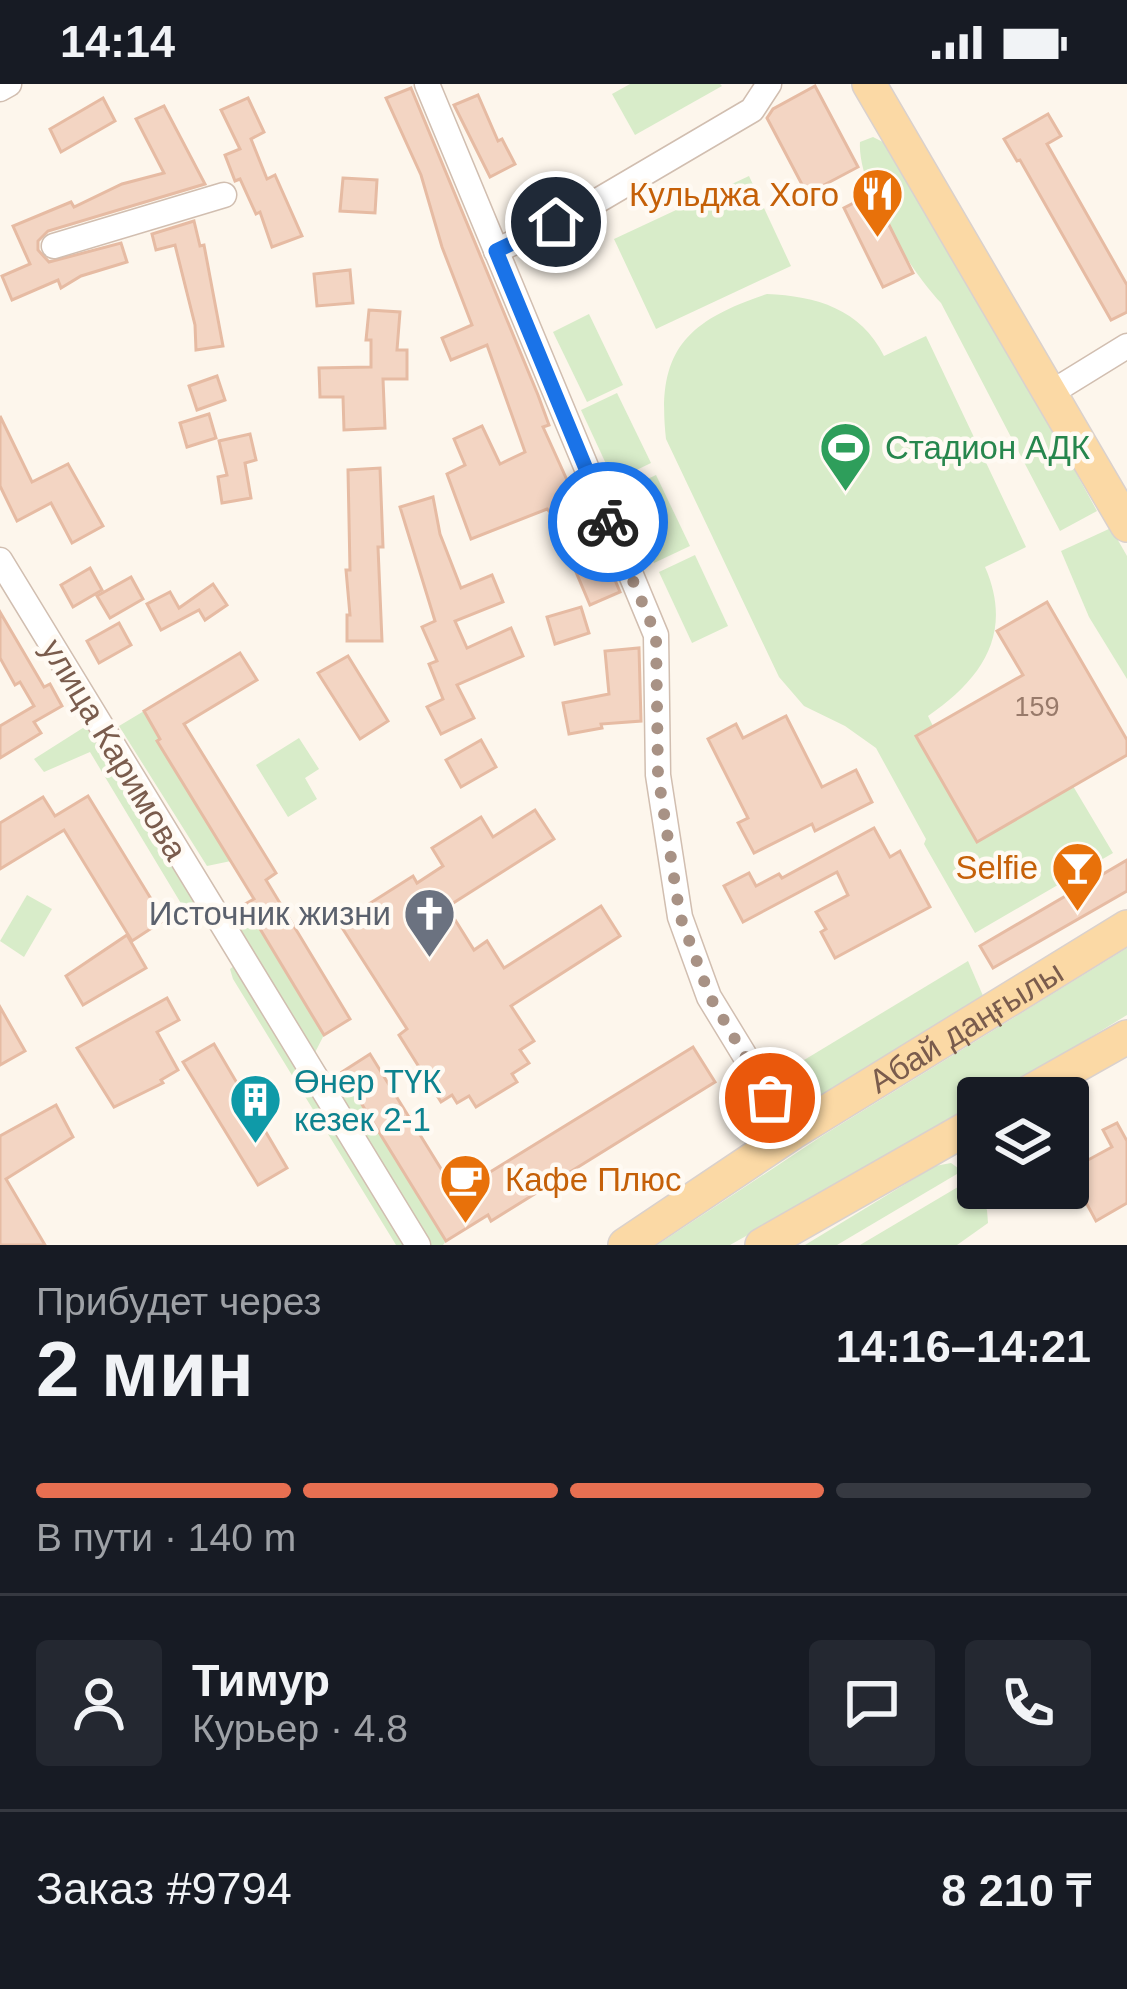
<!DOCTYPE html>
<html lang="ru">
<meta charset="utf-8">
<style>
body{margin:0;font-family:Helvetica,sans-serif;background:#242831;color:#f1f3f6;height:100vh;display:flex;flex-direction:column;font-size:45px;white-space:nowrap}
*{box-sizing:border-box;margin:0}
p{font-size:39px;color:#9ea1a6}
.icon{flex:none;width:66px;height:66px;fill:none;stroke:currentColor;stroke-width:2;stroke-linecap:round;stroke-linejoin:round}
.map{position:relative;height:1161px;overflow:hidden}
.details{display:flex;flex-direction:column;background:#171b24;flex:1}
.details>*{flex:none}
.fabs{position:absolute;left:957px;top:993px;display:grid;gap:24px}
.fabs a{display:grid;place-items:center;width:132px;height:132px;border-radius:12px;background:#171b24;box-shadow:0 3px 9px #0004;font-size:60px}
.pin{position:absolute;display:grid;place-items:center;width:102px;height:102px;color:#fff;margin:-51px;border:6px solid #fff;border-radius:50%;box-shadow:0 3px 12px #0007}
.courier{position:absolute;display:grid;place-items:center;width:120px;height:120px;margin:-60px;border:9px solid #1a73e8;border-radius:50%;background:#fff;color:#222;box-shadow:0 3px 15px #0007}
.head em{font-style:normal;font-weight:800}
.head div{display:flex;flex-direction:column-reverse}
.head{display:flex;align-items:center;justify-content:space-between;height:204px;padding:0 36px}
h1{font-size:78px;font-weight:800;line-height:90px}
.bar{display:grid;grid-template-columns:repeat(4,1fr);gap:18px 12px;align-content:center;height:144px;padding:0 36px}
.bar i{height:15px;border-radius:9px;background:#363941}
.bar .current{background:#e76f51}
.bar p{grid-column:span 4}
.line{display:flex;align-items:center;gap:30px;padding:0 36px;border-top:3px solid #363941}
.line div{flex:1}
.round{display:grid;place-items:center;flex:none;width:126px;height:126px;border-radius:12px;background:#242831}
.status{display:flex;justify-content:space-between;align-items:center;height:84px;padding:0 60px;background:#171b24;direction:ltr}
.status svg{height:33px;fill:currentColor}
.map>svg:first-child{display:block}
.green{fill:#d8ecc9}
.building{fill:#f3d5c3;stroke:#e6bba3;stroke-width:3}
.lines{fill:none;stroke-linecap:round;stroke-linejoin:round}
.minor-casing{stroke:#d1beb0;stroke-width:27}
.major-casing{stroke:#dad1cd;stroke-width:36}
.minor{stroke:#fff;stroke-width:24}
.major{stroke:#fbd9a5;stroke-width:33}
.done{stroke:#a89285;stroke-width:12;stroke-dasharray:0 21.6}
.route{stroke:#1a73e8;stroke-width:15}
.labels{text-anchor:middle;stroke-width:9;stroke-linejoin:round;paint-order:stroke}
.number-label{font-size:27px;fill:#987a6a}
.food-label{font-size:33px;fill:#c56008;stroke:#fffaf3;text-anchor:end}
.leisure-label{font-size:33px;fill:#27864d;stroke:#fffaf3;text-anchor:start}
.street-label{font-size:33px;fill:#7a5c4d;stroke:#fffaf3}
.worship-label{font-size:33px;fill:#5b616d;stroke:#fffaf3;text-anchor:end}
.culture-label{font-size:33px;fill:#0d838f;stroke:#fffaf3;text-anchor:start}
</style>
<div class="status"><b>14:14</b><svg viewBox="0 0 49 12"><path d="M0 12V9h3v3zM5 12V6h3v6zM10 12V3h3v9zM15 12V0h3v12zM26 1h20v11H26zM47 4h2v5h-2z"/></svg></div>
<div class="map">
<svg width="1127" height="1161" viewBox="0 0 1127 1161">
<rect width="100%" height="100%" fill="#fdf6ec"/>
<g class="green">
<polygon points="630,0 720,0 722,2 635,51 612,10"/>
<path d="M873 53 885 59 1035 314 1097 427 1060 447 941 219C910 186 857 103 860 58Z"/>
<polygon points="749,92 791,182 656,245 614,155"/>
<path d="M767 210C816 212 861 225 884 272L926 252 1026 463 985 483C1014 549 982 595 928 632L933 642 916 653 977 758 1073 702 1113 769 975 849 924 760 926 755 876 664 845 642 804 622 779 593 666 355C656 267 686 237 767 210Z"/>
<polygon points="589,230 623,301 587,318 553,248"/>
<polygon points="617,309 651,379 614,397 581,326"/>
<polygon points="656,391 690,462 654,479 620,408"/>
<polygon points="1111,444 1127,472 1127,595 1089,533 1061,467"/>
<polygon points="695,471 728,542 692,559 659,488"/>
<polygon points="144,627 160,655 157,658 231,777 207,782 119,642"/>
<polygon points="97,635 220,837 194,841 90,668 44,688 34,675"/>
<polygon points="299,654 319,685 305,694 317,715 288,733 256,681"/>
<polygon points="27,811 52,825 24,873 0,857"/>
<polygon points="245,820 324,951 308,982 322,1004 342,988 446,1157 443,1161 396,1161 233,895 230,885 243,875 226,847"/>
<polygon points="1127,864 1127,931 991,1014 978,1014 976,1023 730,1161 657,1161 825,1050"/>
<polygon points="968,877 987,921 799,1041 771,996"/>
<polygon points="951,1079 962,1087 837,1161 805,1161 935,1082"/>
<polygon points="968,1097 987,1126 988,1139 957,1161 860,1161"/>
</g>
<g class="building">
<polygon points="815,2 858,83 807,110 767,34 773,25"/>
<polygon points="411,4 538,311 549,341 543,343 567,396 571,394 585,424 620,508 590,521 551,429 547,425 471,455 447,390 465,381 454,355 482,342 500,380 525,368 487,261 451,276 442,254 472,241 442,163 421,91 386,14"/>
<polygon points="478,11 498,57 502,55 515,80 490,93 454,21"/>
<polygon points="103,14 115,37 61,68 50,45"/>
<polygon points="248,14 264,48 251,55 267,95 275,91 302,152 272,163 260,128 256,130 240,95 235,97 225,71 240,65 221,26"/>
<polygon points="164,22 205,100 48,147 38,157 38,166 49,178 121,159 127,178 81,192 61,204 58,196 12,216 2,192 30,180 13,142 71,118 74,123 122,100 164,89 136,35"/>
<polygon points="1048,30 1061,52 1047,60 1127,201 1127,228 1111,236 1020,76 1017,77 1004,55"/>
<polygon points="343,94 377,96 375,129 340,127"/>
<polygon points="873,109 913,189 883,203 844,124"/>
<polygon points="194,137 200,162 204,161 223,262 196,266 195,241 175,161 156,166 152,150"/>
<polygon points="350,186 353,219 317,222 314,190"/>
<polygon points="369,226 400,228 397,266 407,266 407,295 383,295 385,344 344,346 343,313 320,313 319,284 371,283 371,256 366,256"/>
<polygon points="217,292 225,316 197,326 189,302"/>
<polygon points="209,330 216,354 187,363 180,339"/>
<polygon points="0,332 32,398 68,380 103,442 72,459 51,419 17,437 0,402"/>
<polygon points="250,350 256,376 245,379 251,414 222,419 218,393 227,391 219,357"/>
<polygon points="380,384 383,463 378,463 382,557 347,557 347,531 350,531 346,486 350,486 348,386"/>
<polygon points="433,413 440,450 461,504 492,491 503,518 455,537 467,564 511,544 523,572 457,601 474,634 441,650 427,623 443,615 429,580 437,577 422,543 435,537 400,423"/>
<polygon points="90,484 102,506 73,523 61,501"/>
<polygon points="131,493 143,515 110,534 97,512"/>
<polygon points="213,500 227,521 205,536 199,526 161,546 147,520 170,508 179,524"/>
<polygon points="1047,518 1127,656 1127,671 977,758 916,652 1023,591 997,547"/>
<polygon points="581,523 589,549 555,560 547,533"/>
<polygon points="0,528 44,603 50,600 62,622 34,638 41,649 0,674 0,642 34,622 20,598 15,601 0,574"/>
<polygon points="119,539 131,561 99,579 87,557"/>
<polygon points="639,564 641,637 601,640 602,644 569,650 563,619 609,610 605,567"/>
<polygon points="240,569 257,596 184,640 276,789 266,796 350,935 324,951 245,820 254,815 157,657 160,655 144,627"/>
<polygon points="348,572 388,637 360,655 318,589"/>
<polygon points="786,632 822,703 856,686 872,718 815,747 812,740 754,769 738,739 748,734 708,655 736,640 743,654"/>
<polygon points="481,656 496,683 461,703 446,676"/>
<polygon points="88,712 164,836 132,857 64,746 0,785 0,739 43,713 55,732"/>
<polygon points="535,726 554,755 447,823 474,866 487,857 504,884 601,822 620,852 511,922 534,957 520,966 529,979 512,990 517,998 476,1023 469,1012 457,1019 452,1011 441,1018 399,951 407,945 339,839 413,792 417,799 443,782 432,764 481,733 493,753"/>
<polygon points="874,744 890,773 900,767 930,823 835,874 821,848 826,845 816,828 848,811 837,788 743,838 724,802 749,789 756,802 779,790 782,794"/>
<polygon points="1127,776 1127,807 993,884 980,862"/>
<polygon points="127,851 146,884 83,921 66,892"/>
<polygon points="167,914 179,936 157,948 178,986 161,996 163,999 114,1023 77,964"/>
<polygon points="0,923 25,967 0,981"/>
<polygon points="214,960 287,1084 258,1101 183,978"/>
<polygon points="693,963 715,998 491,1137 488,1131 446,1157 342,988 370,970 456,1109"/>
<polygon points="56,1021 73,1053 6,1095 45,1161 0,1161 0,1052"/>
<polygon points="1117,1039 1127,1057 1127,1119 1096,1137 1069,1087 1077,1083 1068,1066 1080,1060 1088,1076 1112,1063 1103,1046"/>
</g>
<g class="lines">
<defs>
<g id="minor">
<polyline points="427,0 656,551 658,691 680,833 709,913 792,1049"/>
<polyline points="0,5 9,0"/>
<polyline points="54,162 224,111"/>
<polyline points="496,167 587,123 752,26 769,0"/>
<polyline points="1049,310 1127,262"/>
<polyline points="0,476 418,1161"/>
</g>
<g id="major">
<polyline points="869,0 1127,441"/>
<polyline points="1019,1014 1127,953"/>
<path id="s1" d="M625 1161 792 1049 1127 843"/>
<polyline points="762,1161 978,1038"/>
</g>
</defs>
<use href="#minor" class="minor-casing"/>
<use href="#major" class="major-casing"/>
<use href="#minor" class="minor"/>
<use href="#major" class="major"/>
</g>
<g class="lines">
<polyline class="done" points="608,438 656,551 658,691 680,832 710,913 770,1014"/>
<polyline class="route" points="556,138 496,167 608,438"/>
</g>
<defs>
<symbol id="restaurant-pin" viewBox="-11 -11 22 30"><path d="M0 17L-7.5 6A9.5 9.5 0 1 1 7.5 6Z" fill="#e8710a" stroke="#fffaf3"/><path d="M-5-6h1v4h1v-4h1v4h1v-4h1v5L-1.5 .5V6h-2V.5L-5-1ZM5-6V6H3V1.5H1.5Q1.5-4 5-6Z" fill="#fff"/></symbol>
<symbol id="stadium-pin" viewBox="-11 -11 22 30"><path d="M0 17L-7.5 6A9.5 9.5 0 1 1 7.5 6Z" fill="#2e9e5b" stroke="#fffaf3"/><path d="M0-5a6.5 5 0 1 0 0 10a6.5 5 0 1 0 0-10ZM-3.5-1.8h7v3.6h-7Z" fill="#fff"/></symbol>
<symbol id="bar-pin" viewBox="-11 -11 22 30"><path d="M0 17L-7.5 6A9.5 9.5 0 1 1 7.5 6Z" fill="#e8710a" stroke="#fffaf3"/><path d="M-6-5H6L.8 .8V4.5H3.5V6h-7V4.5H-.8V.8Z" fill="#fff"/></symbol>
<symbol id="church-pin" viewBox="-11 -11 22 30"><path d="M0 17L-7.5 6A9.5 9.5 0 1 1 7.5 6Z" fill="#6b7280" stroke="#fffaf3"/><path d="M-1.2-6h2.4v3.5h3.3v2.4h-3.3V6h-2.4V-.1h-3.3v-2.4h3.3Z" fill="#fff"/></symbol>
<symbol id="building-pin" viewBox="-11 -11 22 30"><path d="M0 17L-7.5 6A9.5 9.5 0 1 1 7.5 6Z" fill="#0f9aa8" stroke="#fffaf3"/><path d="M-4-6H4V6H1V3H-1V6H-4ZM-2.5-4.3h1.7v1.8h-1.7ZM.8-4.3h1.7v1.8H.8ZM-2.5-1h1.7V.8h-1.7ZM.8-1h1.7V.8H.8Z" fill="#fff"/></symbol>
<symbol id="cafe-pin" viewBox="-11 -11 22 30"><path d="M0 17L-7.5 6A9.5 9.5 0 1 1 7.5 6Z" fill="#e8710a" stroke="#fffaf3"/><path d="M-5.5-4.5H6V0H3Q3 3.5 0 3.5H-2.5Q-5.5 3.5-5.5 0ZM3-3.2v2h1.7v-2ZM-6 4.5H4V6H-6Z" fill="#fff"/></symbol>
</defs>
<g fill-rule="evenodd">
<use href="#restaurant-pin" x="848" y="80" width="59" height="81"/>
<use href="#stadium-pin" x="816" y="334" width="59" height="81"/>
<use href="#bar-pin" x="1048" y="754" width="59" height="81"/>
<use href="#church-pin" x="400" y="800" width="59" height="81"/>
<use href="#building-pin" x="226" y="986" width="59" height="81"/>
<use href="#cafe-pin" x="436" y="1066" width="59" height="81"/>
</g>
<g class="labels">
<g class="number-label">
<text x="1037" y="632">159</text>
</g>
<g class="food-label">
<text x="839" y="122">Кульджа Хого</text>
<text x="1038" y="795">Selfie</text>
<text x="505" y="1107" text-anchor="start">Кафе Плюс</text>
</g>
<g class="leisure-label">
<text x="885" y="375">Стадион АДК</text>
</g>
<g class="street-label">
<text transform="translate(115 665) rotate(59)" y="12">улица Каримова</text>
<text dy="12" stroke="none"><textPath href="#s1" startOffset="405">Абай даңғылы</textPath></text>
</g>
<g class="worship-label">
<text x="391" y="841">Источник жизни</text>
</g>
<g class="culture-label">
<text x="294" y="1009">Өнер ТҮК<tspan x="294" dy="38">кезек 2-1</tspan></text>
</g>
</g>
</svg>
<div class="fabs">
<a><svg class="icon" aria-label="layers" viewBox="0 0 24 24"><path d="M12 4l9 5-9 5-9-5zM3 14l9 5 9-5"/></svg></a>
</div>
<div class="pin" style="left:770px;top:1014px;background:#ea580c"><svg class="icon" aria-label="bag" viewBox="0 0 24 24"><path d="M5 8h14l-1 12H6zM9 8a3 3 0 0 1 6 0"/></svg></div>
<div class="pin" style="left:556px;top:138px;background:#1f2937"><svg class="icon" aria-label="home" viewBox="0 0 24 24"><path d="M3 11l9-7 9 7M6 9v11h12V9"/></svg></div>
<div class="courier" style="left:608px;top:438px"><svg class="icon" aria-label="bike" viewBox="0 0 24 24"><circle cx="6" cy="16" r="4"/><circle cx="18" cy="16" r="4"/><path d="M6 16l4-8h5l3 8M10 8l3 8H6M13 5h3"/></svg></div>
</div>
<section class="details">
<div class="head"><div><h1>2 мин</h1><p>Прибудет через</p></div><em>14:16–14:21</em></div>
<div class="bar"><i class="current"></i><i class="current"></i><i class="current"></i><i></i><p>В пути · 140 m</p></div>
<div class="line" style="height:216px"><a class="round"><svg class="icon" aria-label="person" viewBox="0 0 24 24"><circle cx="12" cy="8" r="4"/><path d="M4 21q1-7 8-7t8 7"/></svg></a><div><b>Тимур</b><p>Курьер · 4.8</p></div><a class="round"><svg class="icon" aria-label="chat" viewBox="0 0 24 24"><path d="M4 5h16v11H9l-5 4z"/></svg></a><a class="round"><svg class="icon" aria-label="phone" viewBox="0 0 24 24"><path d="M5 4h4l2 5-3 2q2 4 5 5l2-3 5 2v4C11 20 4 13 5 4z"/></svg></a></div>
<div class="line" style="height:156px"><div>Заказ #9794</div><b>8 210 ₸</b></div>
</section>
